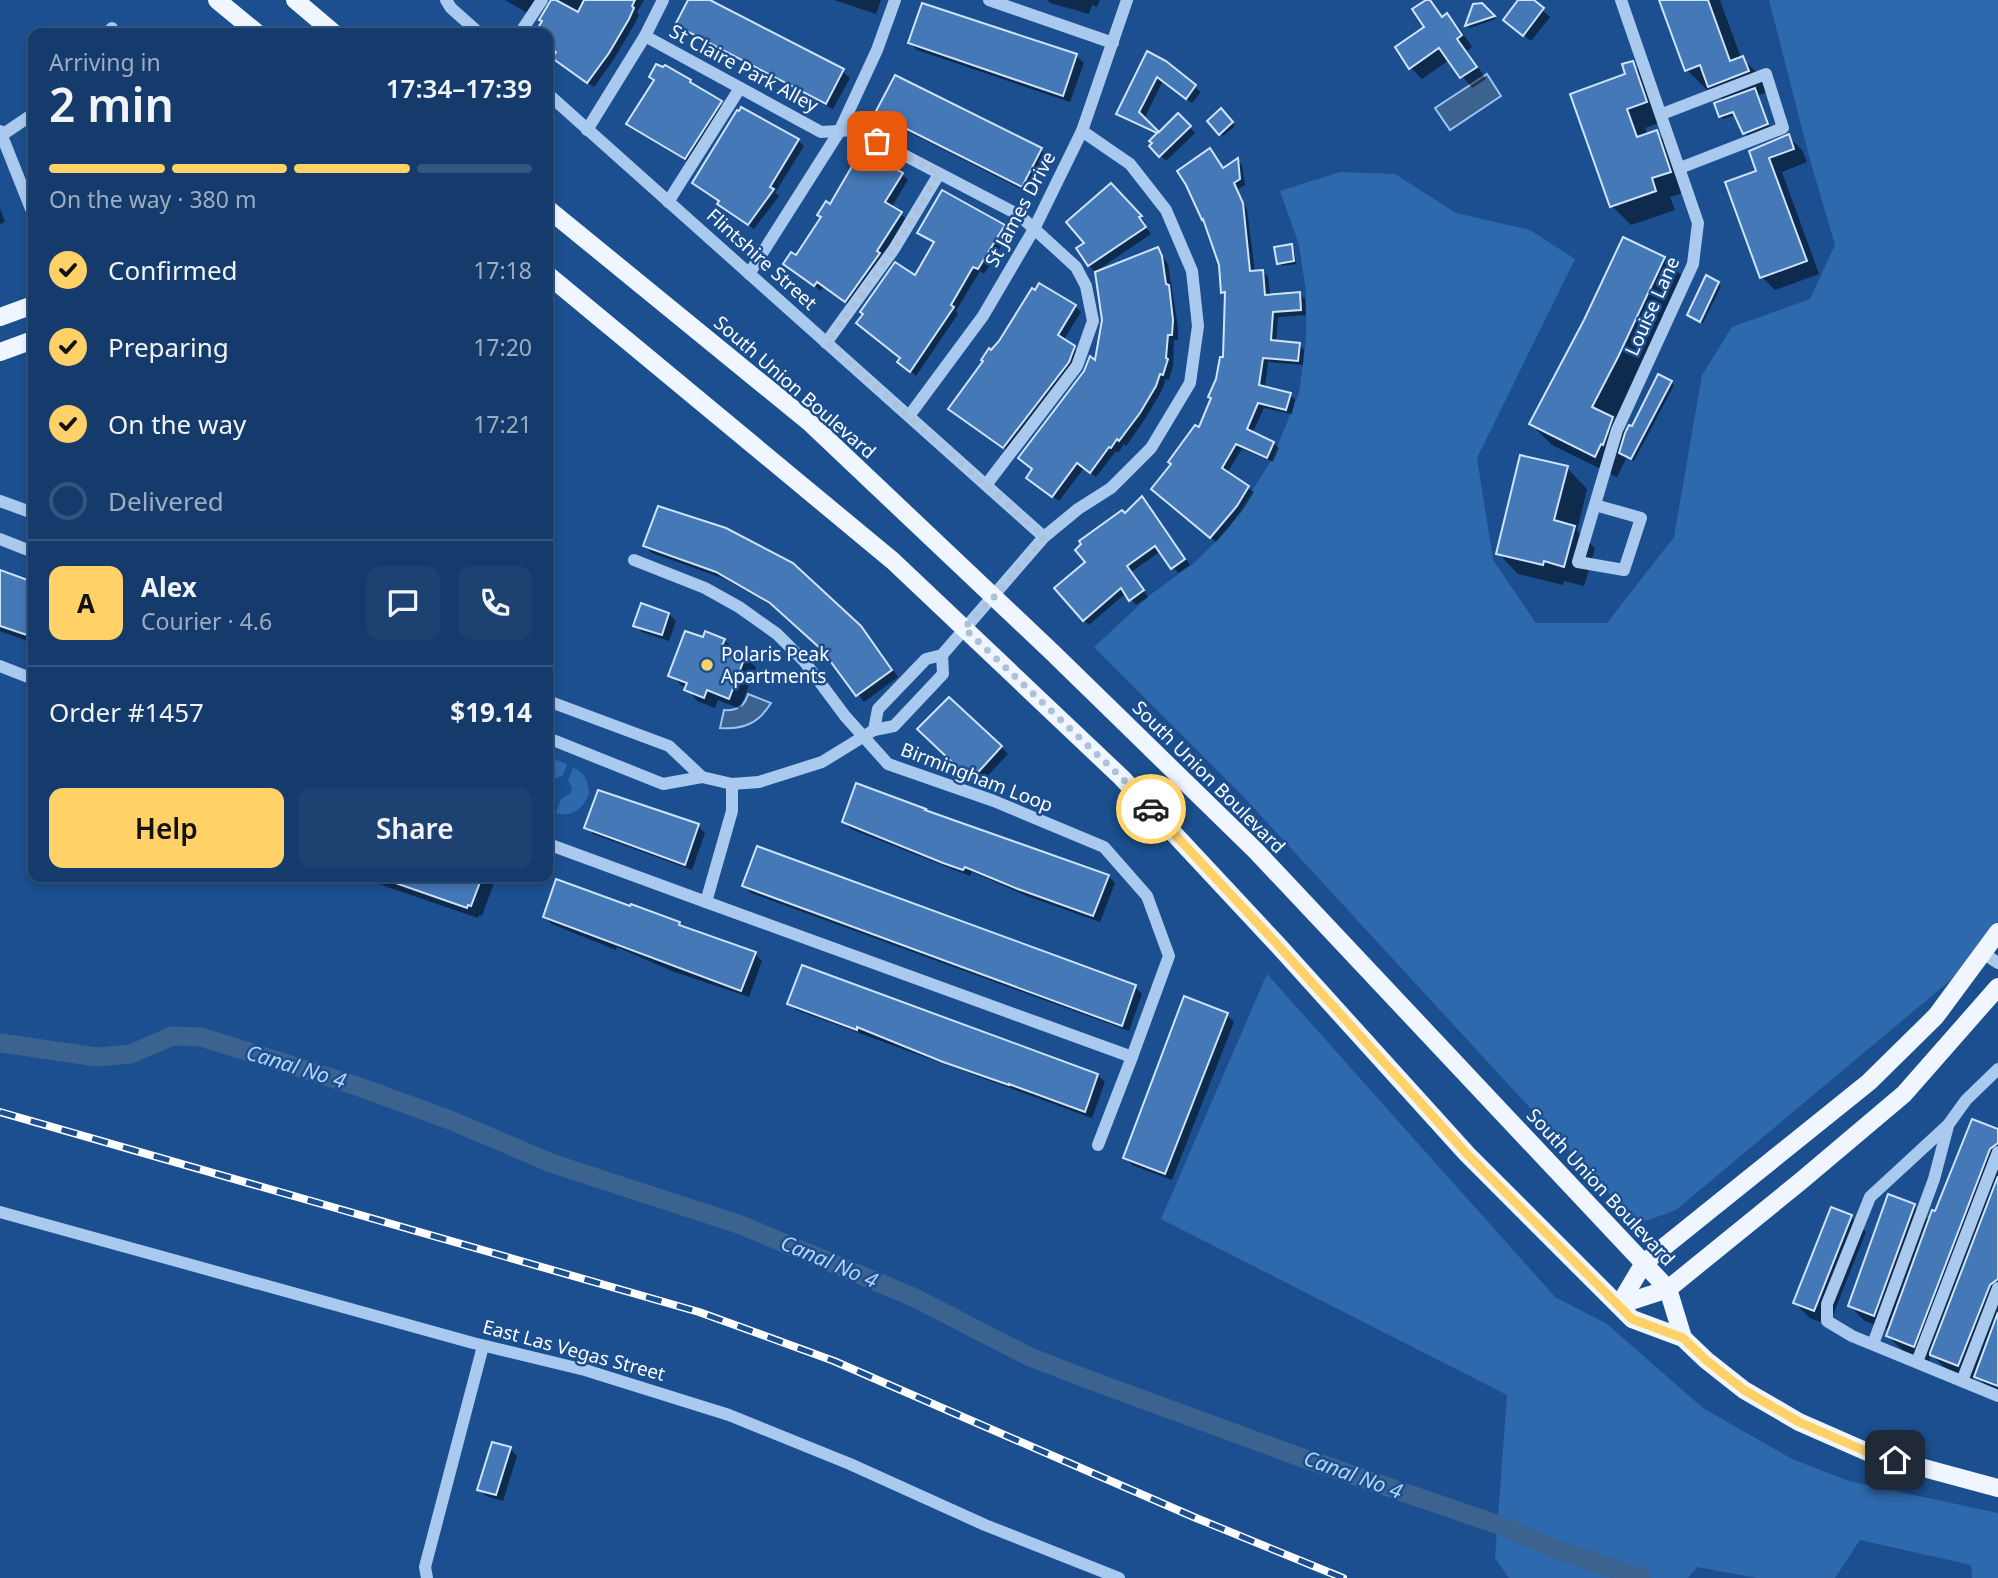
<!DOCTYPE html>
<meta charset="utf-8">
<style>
body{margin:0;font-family:"Noto Sans",sans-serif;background:#1d4271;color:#f1f3f6;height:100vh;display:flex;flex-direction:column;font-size:26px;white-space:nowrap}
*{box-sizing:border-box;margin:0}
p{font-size:23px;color:#9dadc1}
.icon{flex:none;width:38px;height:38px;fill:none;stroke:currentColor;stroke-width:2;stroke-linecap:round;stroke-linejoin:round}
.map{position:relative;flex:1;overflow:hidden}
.panel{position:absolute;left:28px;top:28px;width:525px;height:854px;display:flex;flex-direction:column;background:#143b6b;border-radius:14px;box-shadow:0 4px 10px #0003,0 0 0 2px #33557e}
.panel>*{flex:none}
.pin{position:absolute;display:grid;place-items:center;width:60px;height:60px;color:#fff;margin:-30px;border-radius:14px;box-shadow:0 4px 10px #0006}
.courier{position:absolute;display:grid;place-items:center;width:70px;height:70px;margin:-35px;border:5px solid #ffd166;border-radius:50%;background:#fff;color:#222;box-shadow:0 2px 9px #0007}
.summary em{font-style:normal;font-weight:600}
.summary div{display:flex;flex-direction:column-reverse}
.summary{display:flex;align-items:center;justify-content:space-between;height:119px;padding:0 21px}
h1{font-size:46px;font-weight:600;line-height:52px}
.bar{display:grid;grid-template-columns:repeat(4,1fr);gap:10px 7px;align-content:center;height:84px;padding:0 21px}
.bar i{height:9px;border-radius:5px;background:#33557e}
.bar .selected{background:#ffd166}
.bar p{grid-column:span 4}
.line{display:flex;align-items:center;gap:18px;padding:0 21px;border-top:2px solid #33557e}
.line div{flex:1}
.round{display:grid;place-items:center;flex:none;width:74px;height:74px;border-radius:14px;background:#1d4271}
ol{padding:0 21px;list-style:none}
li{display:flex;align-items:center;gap:21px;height:77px}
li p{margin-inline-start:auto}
li .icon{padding:7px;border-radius:50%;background:#ffd166;color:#111;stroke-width:4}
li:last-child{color:#9dadc1}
li i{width:38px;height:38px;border:4px solid #33557e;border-radius:50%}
.button{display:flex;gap:14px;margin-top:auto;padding:14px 21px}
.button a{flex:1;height:80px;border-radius:14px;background:#ffd166;color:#111;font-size:28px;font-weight:600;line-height:80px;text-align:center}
.button a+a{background:#1d4271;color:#f1f3f6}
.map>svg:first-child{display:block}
.green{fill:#2e69ad}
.water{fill:#3c6290;stroke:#9cc4f0;stroke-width:2}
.shadow{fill:#0007}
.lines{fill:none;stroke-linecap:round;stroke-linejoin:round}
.canal{stroke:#3c6290;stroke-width:19}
.building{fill:#4478b7;stroke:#cfe3fa;stroke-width:2}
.minor{stroke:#a9c9ee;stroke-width:12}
.major{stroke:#f0f6ff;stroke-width:18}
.rail-casing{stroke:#fff;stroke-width:8}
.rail{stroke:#1b4f8f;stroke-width:5;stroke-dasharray:16;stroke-linecap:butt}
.done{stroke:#afc1d8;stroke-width:7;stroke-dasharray:0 12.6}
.route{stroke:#ffd166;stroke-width:9}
.poi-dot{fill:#ffd166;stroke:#1b4f8f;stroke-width:2.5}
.labels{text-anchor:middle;stroke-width:5;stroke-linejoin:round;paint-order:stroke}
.street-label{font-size:19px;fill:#fff;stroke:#1b4f8f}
.poi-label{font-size:19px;fill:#fff;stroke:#1b4f8f;text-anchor:start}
.water-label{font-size:21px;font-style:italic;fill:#b5d3f5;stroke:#1b4f8f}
</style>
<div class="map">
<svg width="1998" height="1578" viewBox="0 0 1998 1578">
<rect width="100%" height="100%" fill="#1b4f8f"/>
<g class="green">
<polygon points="1769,0 1998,0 1998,931 1983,953 1676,1210 1637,1224 1240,793 1094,647 1150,595 1194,563 1229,528 1272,459 1299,393 1306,340 1306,292 1299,245 1280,191 1340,172 1395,174 1456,213 1530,230 1575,259 1477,458 1493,560 1536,623 1607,623 1674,537 1702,375 1732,327 1810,299 1835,245 1810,160"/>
<polygon points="548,757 567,764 563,775 552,780 548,786 549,794 555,800 551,811 548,810"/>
<path d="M573 768C585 771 588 782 589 793 584 808 572 818 556 813L561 799 571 793 572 788 568 780Z"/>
<polygon points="1267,974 1555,1297 1607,1324 1703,1408 1792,1459 1849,1481 1998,1513 1998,1578 1972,1578 1971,1565 1860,1540 1835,1578 1758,1578 1697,1567 1688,1578 1509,1578 1495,1558 1507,1395 1161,1219"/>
</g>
<g class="water">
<polygon points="1487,74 1501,96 1450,130 1435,108"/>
<path d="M748 694 771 703C759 723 743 730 720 728L724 710C736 711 745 706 748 694Z"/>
</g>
<g class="shadow">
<polygon points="505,0 542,0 531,15"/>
<polygon points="552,0 644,0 637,12 639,15 634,25 614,59 594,87 560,64 557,53 548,48 548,33 537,33"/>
<polygon points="690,0 705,0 842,71 850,78 833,109 684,32 677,25"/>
<polygon points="834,0 881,0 876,14"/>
<polygon points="1047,0 1100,0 1097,7 1092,5 1089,14 1050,3"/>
<polygon points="1429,0 1444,18 1447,15 1458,26 1472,47 1467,51 1486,79 1472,88 1449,60 1422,79 1411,68 1427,28"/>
<polygon points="1520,0 1531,0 1550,17 1531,41 1512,27"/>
<polygon points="1661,0 1720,0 1741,58 1763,78 1768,92 1759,95 1770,127 1747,136 1736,115 1723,119 1720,116 1724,101 1711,89 1707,90 1687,70"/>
<polygon points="1482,4 1496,19 1470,28 1467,25 1474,6"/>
<polygon points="923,5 1076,56 1084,63 1070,102 917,50 910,43"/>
<polygon points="1148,54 1201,92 1192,103 1163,81 1144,119 1159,134 1178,115 1195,133 1166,161 1151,146 1157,135 1124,119 1118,113"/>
<polygon points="1632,63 1651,82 1665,121 1645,128 1648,135 1656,132 1675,151 1689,191 1670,197 1675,210 1631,225 1612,206 1627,75"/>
<polygon points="655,81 690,81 726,108 691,164 634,129 628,124"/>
<polygon points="1221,111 1235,126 1223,136 1210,121"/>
<polygon points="877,113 1041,150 1048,157 1029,193 885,120"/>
<polygon points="1788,136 1802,150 1807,162 1782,172 1819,274 1775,290 1762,277 1758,172 1751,152"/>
<polygon points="798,140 804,146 775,193 779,196 754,229 719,204"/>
<polygon points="1210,151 1224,169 1237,160 1242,165 1245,185 1238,189 1247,210 1255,272 1262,271 1268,277 1270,296 1299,294 1305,299 1306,315 1278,317 1276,342 1299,344 1304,350 1303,365 1268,362 1265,388 1290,395 1295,400 1292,414 1264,408 1252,434 1273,443 1279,448 1273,462 1242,449 1227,473 1254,492 1242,511 1216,542 1159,494 1200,430 1225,359 1227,296 1223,292 1221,265 1206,222 1187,184"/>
<polygon points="902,174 908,180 891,208 907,219 852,306 823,287 821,291 785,264 797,258 831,206"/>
<polygon points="1111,185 1146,223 1144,224 1151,234 1095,272 1089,265 1086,243"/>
<polygon points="0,208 5,222 0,224"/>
<polygon points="1004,226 1010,232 984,274 980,271 956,311 958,314 916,376 899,362 901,359 879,341 935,244 919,232"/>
<polygon points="1291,245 1294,248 1296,264 1282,266 1279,263"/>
<polygon points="1158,249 1168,264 1178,327 1178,340 1174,340 1173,366 1169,380 1166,379 1161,392 1145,419 1126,446 1124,444 1118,453 1116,451 1096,477 1084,468 1059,501 1034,483"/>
<polygon points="1664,258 1685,279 1616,422 1628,434 1671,382 1674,385 1634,461 1627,457 1617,477 1552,445 1531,424"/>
<polygon points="1718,283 1721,286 1703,323 1692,318"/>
<polygon points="1075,306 1081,312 1063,341 1080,354 1010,452 956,414 992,352"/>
<polygon points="1567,468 1587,489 1577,531 1595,548 1584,586 1564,581 1563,585 1518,574 1498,553"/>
<polygon points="1147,503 1190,565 1178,573 1161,551 1131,572 1148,597 1136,605 1126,593 1089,625 1084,620 1088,562 1126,515"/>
<polygon points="660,508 868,635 898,677 864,702 826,652 780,610 725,579 652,553 645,546"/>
<polygon points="0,572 33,584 33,646 30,642 0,631"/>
<polygon points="669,614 676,621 669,641 642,632 635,625"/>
<polygon points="704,640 724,640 756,667 740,709 718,700 715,708 697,701 687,688 682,686 671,675"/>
<polygon points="920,729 1001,747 1008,754 979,785"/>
<polygon points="844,822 1108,876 1115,883 1100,922 1027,896 972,872 970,876 851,829"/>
<polygon points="698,826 705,833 692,870 593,834 586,827"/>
<polygon points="370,877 496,877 482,916 479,915 478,918 376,883"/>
<polygon points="744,886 1135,987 1142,994 1129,1031 751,893"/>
<polygon points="545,917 679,924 682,928 755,954 762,961 749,997 672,971 617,947 616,950 552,924"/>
<polygon points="803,967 1098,1075 1105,1082 1092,1118 796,1010 789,1003"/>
<polygon points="1227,1015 1234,1022 1172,1180 1132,1165 1125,1158"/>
<polygon points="1998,1130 1998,1394 1991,1391 1975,1375 1974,1380 1947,1370 1931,1354 1929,1361 1903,1351 1888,1336 1890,1330 1865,1321 1850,1306 1889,1196 1914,1206 1930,1221"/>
<polygon points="1851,1217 1866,1232 1829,1325 1810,1318 1795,1303"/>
<polygon points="510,1449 517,1456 503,1501 486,1496 479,1489"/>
</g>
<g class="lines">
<polyline class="canal" points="0,1043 97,1057 131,1054 172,1036 201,1037 354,1085 450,1120 551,1163 741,1225 913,1297 1030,1357 1087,1379 1300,1457 1499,1525 1555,1549 1641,1578"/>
</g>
<g class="building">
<polygon points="551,0 556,0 578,12 584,0 635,0 632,6 634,8 629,19 609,53 587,83 552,58 556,52 548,47 548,33 535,33 542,21 539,20"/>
<polygon points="688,0 710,0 844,69 826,104 675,25"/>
<polygon points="1426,0 1430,0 1442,17 1447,13 1462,35 1457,39 1477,67 1460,78 1439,48 1409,69 1395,47 1424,27 1412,9"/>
<polygon points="1518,0 1534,0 1544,8 1523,36 1503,20"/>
<polygon points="1659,0 1708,0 1730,61 1743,56 1749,71 1708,87 1700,65 1685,71"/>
<polygon points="922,3 1077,54 1063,96 908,43"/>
<polygon points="1482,3 1495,16 1465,26 1473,4"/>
<polygon points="1147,51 1166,61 1196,85 1186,99 1157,77 1139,112 1159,132 1178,113 1191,126 1159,157 1149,146 1152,143 1149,141 1157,133 1116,114"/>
<polygon points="1633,61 1647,102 1627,109 1637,137 1657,130 1671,172 1652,178 1656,191 1610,207 1570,94 1625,74 1622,64"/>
<polygon points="656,64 663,67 665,65 691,80 690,82 722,101 685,159 626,124 654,80 649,77"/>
<polygon points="895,75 1042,148 1022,187 875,113"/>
<polygon points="1755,88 1768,124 1743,134 1733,112 1719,117 1714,103"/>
<polygon points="741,107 799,139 770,187 774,189 748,225 717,204 719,201 692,183 737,110 739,111"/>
<polygon points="1221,108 1233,122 1219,135 1207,121"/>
<polygon points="1789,134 1794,149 1769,158 1807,261 1760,278 1725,182 1756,171 1749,151"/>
<polygon points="1210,148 1223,168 1238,158 1240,179 1234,183 1243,203 1250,271 1263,270 1265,295 1300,292 1301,310 1273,312 1271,340 1300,343 1298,361 1263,358 1259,385 1291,393 1286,410 1258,403 1247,429 1274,442 1267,458 1236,444 1222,468 1249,486 1237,506 1210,538 1151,489 1171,464 1168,462 1195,425 1199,427 1211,398 1208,397 1216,379 1220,357 1223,357 1225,292 1221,293 1219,265 1203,219 1202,220 1186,185 1177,171"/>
<polygon points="862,149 903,173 885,202 902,212 877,251 880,253 845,302 817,282 814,286 783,264 791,252 796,255 821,217 817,215 826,201 830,204"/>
<polygon points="1111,183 1142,216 1139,217 1146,227 1088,266 1076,248 1084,243 1066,222"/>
<polygon points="942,190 1005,225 978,269 973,267 951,305 954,307 910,372 897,362 900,358 856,323 863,314 860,312 895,262 915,275 934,242 917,233"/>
<polygon points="1623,237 1665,257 1618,357 1592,407 1613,417 1603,445 1601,444 1595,457 1529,424 1584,320"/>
<polygon points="1292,244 1294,261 1277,264 1274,247"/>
<polygon points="1158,247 1162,256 1166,284 1169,285 1173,320 1172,335 1168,335 1166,358 1168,359 1163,375 1160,374 1156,386 1140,413 1119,441 1117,439 1111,448 1109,447 1090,473 1077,463 1052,497 1026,478 1032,469 1018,458 1084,371 1090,356 1095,360 1102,320 1095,272"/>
<polygon points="1706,275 1719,282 1700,322 1687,315"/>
<polygon points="1039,283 1076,305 1058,335 1075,346 1069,362 1003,448 948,409 983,361 981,360 989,348 991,350 999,341 1032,288 1035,290"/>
<polygon points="1658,374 1672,381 1631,459 1619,453 1625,433 1629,425 1632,426"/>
<polygon points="1520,455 1568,466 1554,520 1575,526 1564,567 1544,561 1543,565 1496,554"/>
<polygon points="1142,496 1185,559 1171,569 1155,546 1127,566 1144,590 1129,601 1121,588 1083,621 1054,588 1085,562 1075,550 1081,544 1079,541 1122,510 1125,513"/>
<polygon points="658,506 726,528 793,563 861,626 892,670 856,696 822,650 770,603 716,572 643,546"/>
<polygon points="0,570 33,582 33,637 0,626"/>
<polygon points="641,603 669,613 662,635 633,626"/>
<polygon points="685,631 703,637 705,631 725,639 722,646 746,654 729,699 707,690 704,698 684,690 687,683 668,676"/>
<polygon points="949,697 1002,746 971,780 917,729"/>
<polygon points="856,783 926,809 925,810 1109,875 1093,916 1018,889 965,867 963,870 943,863 842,822"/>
<polygon points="598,790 699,824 685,865 584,828"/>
<polygon points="757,846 1136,985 1122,1026 742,886"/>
<polygon points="384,877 482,877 471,906 468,905 467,908 384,879"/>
<polygon points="556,879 630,906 631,904 680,922 679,925 756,952 741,991 543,917"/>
<polygon points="802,965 1098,1074 1085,1112 1009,1084 1009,1085 943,1062 857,1027 857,1030 787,1004"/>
<polygon points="1184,996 1228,1013 1165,1174 1123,1158"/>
<polygon points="1972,1119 1998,1129 1998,1143 1990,1149 1914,1347 1886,1336 1932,1210 1935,1211"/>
<polygon points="1998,1176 1998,1279 1990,1285 1958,1366 1930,1355 1930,1353"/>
<polygon points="1888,1194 1915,1204 1874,1316 1848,1306"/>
<polygon points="1831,1207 1852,1215 1814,1311 1793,1303"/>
<polygon points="1998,1312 1998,1386 1974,1377"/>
<polygon points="492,1442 511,1447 496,1495 477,1490"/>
</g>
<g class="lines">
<g class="minor">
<polyline points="446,0 451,8 479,33"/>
<polyline points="989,0 1113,43"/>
<polyline points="107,33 112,28"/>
<polyline points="520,33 542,0"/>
<polyline points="645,36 821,132 856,130 1019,215 1076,267 1086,286 1093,321 1077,366 986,485"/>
<polyline points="548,94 1044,537"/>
<polyline points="1662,114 1766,74 1783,128 1680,168"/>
<polyline points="587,130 645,36 663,0"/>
<polyline points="0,131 33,214"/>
<polyline points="2,135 33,114"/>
<polyline points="668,202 740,88"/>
<polyline points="749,274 839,132 877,50 895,0"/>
<polyline points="826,343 894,249 939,174"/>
<polyline points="909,416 983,316 1034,229 1082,131 1127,0"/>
<polyline points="0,501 33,513"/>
<polyline points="1595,505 1641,518 1624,570 1578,562 1617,430 1693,264 1698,223 1621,0"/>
<polyline points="0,539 33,552"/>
<polyline points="634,560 705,588 739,607 777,634 804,661 845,716 888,764 994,801 1104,847 1147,896 1169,956 1132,1057 706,902 732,811 732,784"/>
<polyline points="0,666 33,679"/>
<polyline points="548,701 669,746 702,777"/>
<polyline points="874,730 878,709 926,659 942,655 1044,537 1078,509 1111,488 1151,448 1190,383 1198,326 1192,271 1166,210 1130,164 1082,131"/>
<polyline points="548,738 663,784 702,777 732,784 759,782 822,762 874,730 894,726 943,674 942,655"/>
<polyline points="548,844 706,902"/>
<polyline points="1983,953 1998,963"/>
<polyline points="1998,1069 1966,1100 1948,1125 1870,1197 1827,1304 1827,1321 1852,1336 1998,1396"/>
<polyline points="1098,1145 1132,1057"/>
<polyline points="0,1212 473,1343 585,1370 729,1415 850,1464 985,1525 1119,1578"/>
<polyline points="1873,1344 1934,1179 1948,1126"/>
<polyline points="1917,1362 1998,1152"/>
<polyline points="1962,1381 1998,1288"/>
<polyline points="427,1578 425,1567 483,1346"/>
</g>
<g class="major">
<polyline points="217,0 257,33"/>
<polyline points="295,0 334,33"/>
<polyline points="548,209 809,422 1053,653 1256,851 1668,1289 1683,1338"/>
<polyline points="548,275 893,561 1122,778 1276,943 1467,1154 1632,1319 1683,1338 1706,1360 1744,1390 1799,1422 1872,1454 1998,1488"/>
<polyline points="0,317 33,305"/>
<polyline points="0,352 33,340"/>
<polyline points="1619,1305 1644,1263 1869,1082 1936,1016 1998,932"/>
<polyline points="1619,1305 1668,1289 1801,1181 1904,1094 1998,987"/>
</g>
<defs>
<polyline id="rail" points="0,1112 699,1312 834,1361 1196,1518 1343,1578"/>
</defs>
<use href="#rail" class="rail-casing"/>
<use href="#rail" class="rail"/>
</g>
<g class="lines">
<polyline class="done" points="877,141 939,173 894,249 827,343 1044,537 994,597 964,628 1122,778 1151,809"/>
<polyline class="route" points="1151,809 1276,943 1467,1154 1632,1319 1683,1338 1706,1360 1744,1390 1799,1422 1872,1454 1895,1460"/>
</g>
<circle class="poi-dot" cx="707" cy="665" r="7"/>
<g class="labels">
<g class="street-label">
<text transform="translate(744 68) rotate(28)" y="7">St Claire Park Alley</text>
<text transform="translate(1020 209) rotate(-62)" y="7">St James Drive</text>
<text transform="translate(762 259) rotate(42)" y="7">Flintshire Street</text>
<text transform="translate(1652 306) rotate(-66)" y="7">Louise Lane</text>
<text transform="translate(795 387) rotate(41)" y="7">South Union Boulevard</text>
<text transform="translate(977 777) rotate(21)" y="7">Birmingham Loop</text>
<text transform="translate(1209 777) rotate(45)" y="7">South Union Boulevard</text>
<text transform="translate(1601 1187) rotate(47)" y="7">South Union Boulevard</text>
<text transform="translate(574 1350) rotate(15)" y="7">East Las Vegas Street</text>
</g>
<g class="poi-label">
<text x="721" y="661">Polaris Peak<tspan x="721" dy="22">Apartments</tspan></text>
</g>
<g class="water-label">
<text transform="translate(296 1067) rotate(17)" y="7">Canal No 4</text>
<text transform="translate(829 1262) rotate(23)" y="7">Canal No 4</text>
<text transform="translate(1353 1475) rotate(20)" y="7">Canal No 4</text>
</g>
</g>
</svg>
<div class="pin" style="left:877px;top:141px;background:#ea580c"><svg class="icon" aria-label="bag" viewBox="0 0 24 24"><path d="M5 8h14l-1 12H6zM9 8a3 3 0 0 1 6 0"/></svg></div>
<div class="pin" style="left:1895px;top:1460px;background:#1f2937"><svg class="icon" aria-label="home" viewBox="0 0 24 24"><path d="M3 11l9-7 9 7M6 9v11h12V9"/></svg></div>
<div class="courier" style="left:1151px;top:809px"><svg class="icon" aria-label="car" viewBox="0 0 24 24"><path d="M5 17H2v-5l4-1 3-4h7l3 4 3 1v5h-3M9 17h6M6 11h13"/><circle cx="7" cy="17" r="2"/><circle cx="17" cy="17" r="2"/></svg></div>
<section class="panel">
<div class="summary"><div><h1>2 min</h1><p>Arriving in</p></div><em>17:34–17:39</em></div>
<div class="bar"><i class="selected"></i><i class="selected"></i><i class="selected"></i><i></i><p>On the way · 380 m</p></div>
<ol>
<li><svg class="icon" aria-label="check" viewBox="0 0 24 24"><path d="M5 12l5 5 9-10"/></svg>Confirmed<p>17:18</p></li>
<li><svg class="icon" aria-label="check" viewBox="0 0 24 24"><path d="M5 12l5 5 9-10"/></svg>Preparing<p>17:20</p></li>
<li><svg class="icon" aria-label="check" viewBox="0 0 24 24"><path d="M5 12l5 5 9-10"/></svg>On the way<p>17:21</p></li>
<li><i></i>Delivered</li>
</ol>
<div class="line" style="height:126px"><b class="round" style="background:#ffd166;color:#111">A</b><div><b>Alex</b><p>Courier · 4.6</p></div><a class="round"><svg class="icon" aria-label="chat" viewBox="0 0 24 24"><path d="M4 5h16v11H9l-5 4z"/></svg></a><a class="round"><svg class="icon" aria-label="phone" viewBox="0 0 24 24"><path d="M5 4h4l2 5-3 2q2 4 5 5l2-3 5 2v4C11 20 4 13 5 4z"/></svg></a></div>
<div class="line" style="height:91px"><div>Order #1457</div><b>$19.14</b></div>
<div class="button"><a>Help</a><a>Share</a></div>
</section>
</div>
